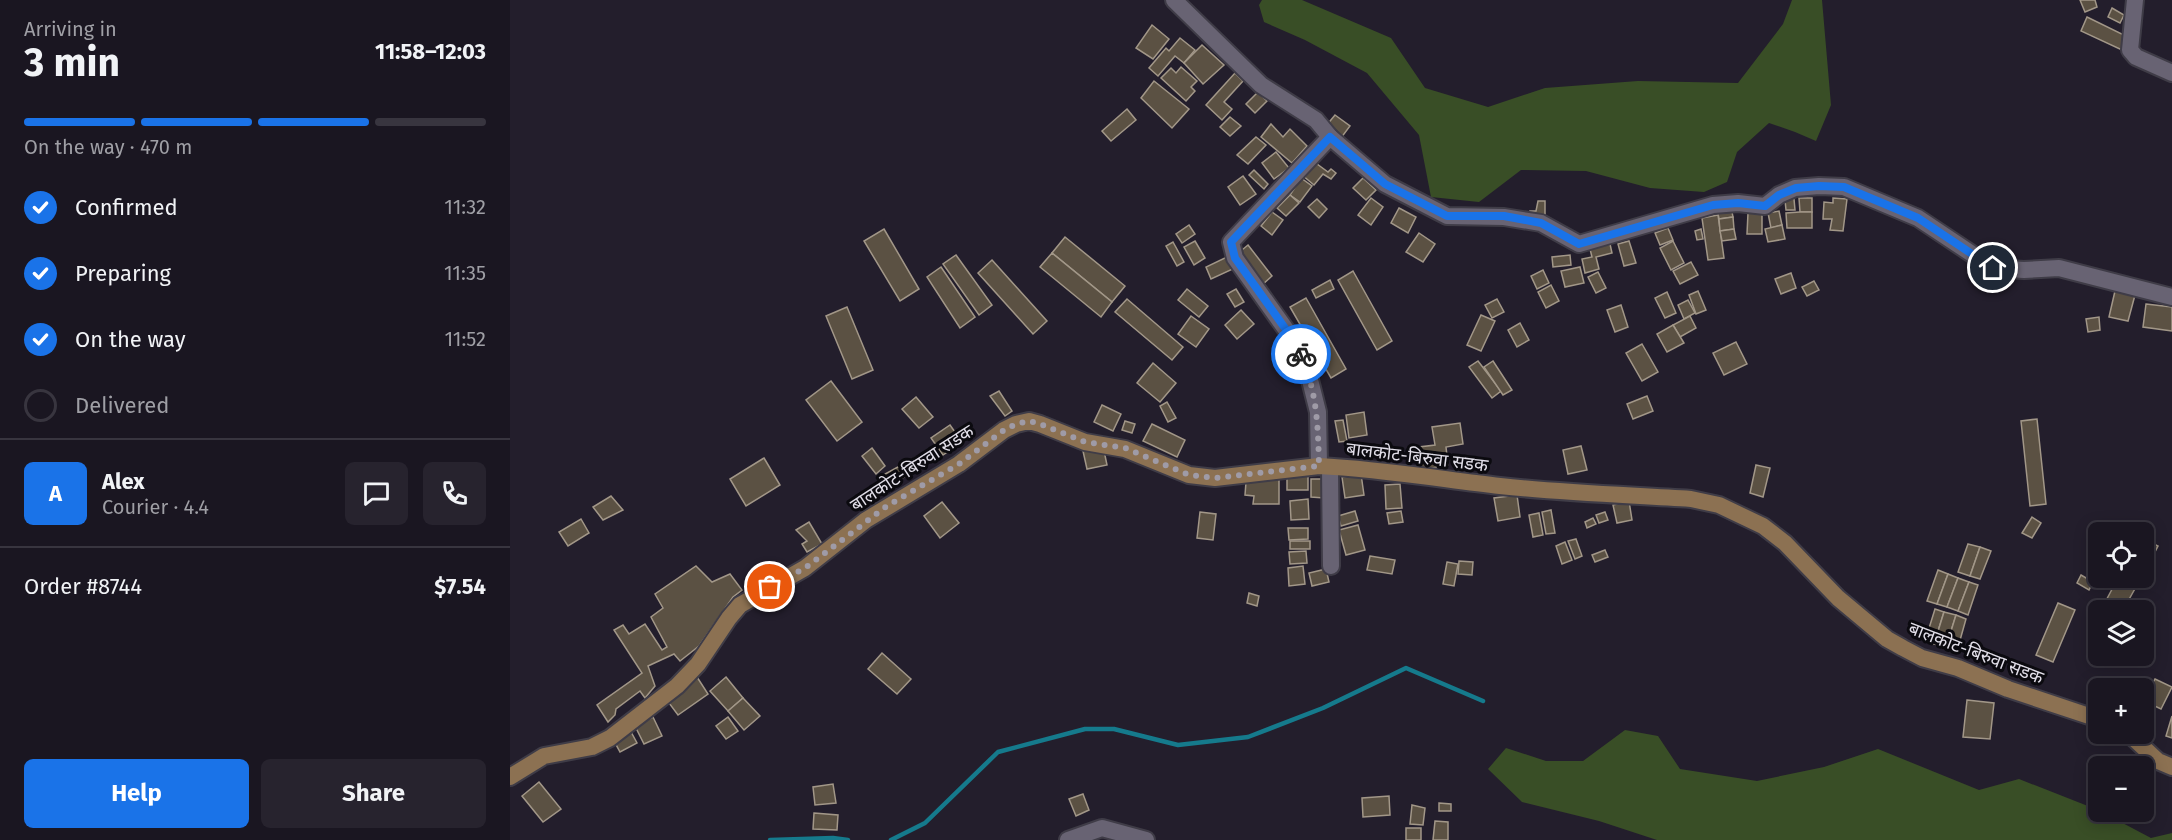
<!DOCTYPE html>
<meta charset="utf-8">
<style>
body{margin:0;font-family:"Fira Sans","Noto Sans Devanagari",sans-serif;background:#27232e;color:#f1f3f6;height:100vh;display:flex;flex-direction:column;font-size:22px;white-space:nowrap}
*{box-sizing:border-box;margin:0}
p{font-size:20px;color:#9f9fa5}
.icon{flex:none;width:33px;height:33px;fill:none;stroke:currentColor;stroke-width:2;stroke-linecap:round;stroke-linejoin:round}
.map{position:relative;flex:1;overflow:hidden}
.drawer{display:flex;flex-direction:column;background:#1a1621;width:510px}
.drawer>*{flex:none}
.controls{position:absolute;left:1578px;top:522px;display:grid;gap:12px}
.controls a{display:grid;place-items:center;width:66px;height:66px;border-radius:9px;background:#1a1621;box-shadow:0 3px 15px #0003,0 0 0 2px #38353f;font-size:30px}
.pin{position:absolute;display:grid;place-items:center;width:51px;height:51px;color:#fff;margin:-26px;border:3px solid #fff;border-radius:50%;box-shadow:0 2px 6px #0007}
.courier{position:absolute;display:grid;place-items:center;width:60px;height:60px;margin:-30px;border:4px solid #1a73e8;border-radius:50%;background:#fff;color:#222;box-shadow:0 2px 8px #0007}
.head em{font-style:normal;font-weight:700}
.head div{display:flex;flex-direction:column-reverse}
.head{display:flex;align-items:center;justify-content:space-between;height:102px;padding:0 24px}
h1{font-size:39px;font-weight:700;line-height:45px}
.bar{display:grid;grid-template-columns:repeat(4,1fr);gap:9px 6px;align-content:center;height:72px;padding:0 24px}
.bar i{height:8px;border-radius:4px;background:#38353f}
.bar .active{background:#1a73e8}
.bar p{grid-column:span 4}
.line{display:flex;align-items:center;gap:15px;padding:0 24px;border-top:2px solid #38353f}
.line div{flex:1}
.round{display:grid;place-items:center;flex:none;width:63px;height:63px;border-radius:9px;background:#27232e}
ol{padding:0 24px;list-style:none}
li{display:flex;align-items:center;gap:18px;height:66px}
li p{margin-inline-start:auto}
li .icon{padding:6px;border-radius:50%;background:#1a73e8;color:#fff;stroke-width:4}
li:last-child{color:#9f9fa5}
li i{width:33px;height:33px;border:3px solid #38353f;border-radius:50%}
.primary-button{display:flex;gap:12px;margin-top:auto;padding:12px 24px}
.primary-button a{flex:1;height:69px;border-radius:9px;background:#1a73e8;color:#fff;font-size:24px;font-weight:700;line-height:69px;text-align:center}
.primary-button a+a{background:#27232e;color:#f1f3f6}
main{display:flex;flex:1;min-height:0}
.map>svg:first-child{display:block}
.green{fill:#394e26}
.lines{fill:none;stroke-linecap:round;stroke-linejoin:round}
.stream{stroke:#157a8c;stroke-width:4.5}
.building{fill:#5b5143;stroke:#a29788;stroke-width:1.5}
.minor-casing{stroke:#3f3c47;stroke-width:20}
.tertiary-casing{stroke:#3f3c47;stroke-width:20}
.secondary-casing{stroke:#3f3c47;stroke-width:20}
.minor{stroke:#686373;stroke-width:16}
.tertiary{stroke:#686373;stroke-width:16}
.secondary{stroke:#8c7152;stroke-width:16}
.done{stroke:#9f9ba7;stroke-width:6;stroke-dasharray:0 10.8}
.route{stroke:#1a73e8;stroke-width:8}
.labels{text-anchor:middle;stroke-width:6;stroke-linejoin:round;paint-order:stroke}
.street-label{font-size:18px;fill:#e2dfe9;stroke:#0b0a0f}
</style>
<main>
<section class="drawer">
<div class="head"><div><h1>3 min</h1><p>Arriving in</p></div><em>11:58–12:03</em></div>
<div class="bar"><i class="active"></i><i class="active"></i><i class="active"></i><i></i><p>On the way · 470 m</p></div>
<ol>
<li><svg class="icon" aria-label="check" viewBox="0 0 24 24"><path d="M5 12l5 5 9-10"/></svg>Confirmed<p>11:32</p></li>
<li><svg class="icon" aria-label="check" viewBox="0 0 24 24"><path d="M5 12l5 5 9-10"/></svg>Preparing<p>11:35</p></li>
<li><svg class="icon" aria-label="check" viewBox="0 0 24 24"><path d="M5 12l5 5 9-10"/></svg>On the way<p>11:52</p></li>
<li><i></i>Delivered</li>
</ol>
<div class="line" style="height:108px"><b class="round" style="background:#1a73e8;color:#fff">A</b><div><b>Alex</b><p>Courier · 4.4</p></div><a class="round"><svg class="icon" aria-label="chat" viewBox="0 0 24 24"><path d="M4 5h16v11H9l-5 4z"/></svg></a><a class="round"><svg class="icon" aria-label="phone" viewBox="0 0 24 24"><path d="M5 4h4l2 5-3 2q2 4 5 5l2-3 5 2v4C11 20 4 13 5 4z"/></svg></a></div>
<div class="line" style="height:78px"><div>Order #8744</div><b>$7.54</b></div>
<div class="primary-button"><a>Help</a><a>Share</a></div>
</section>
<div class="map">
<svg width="1662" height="840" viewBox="0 0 1662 840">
<rect width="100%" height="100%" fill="#231e2c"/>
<g class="green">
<polygon points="752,0 792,0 881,38 915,88 978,107 1035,88 1128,81 1228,83 1273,24 1282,0 1312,0 1321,105 1306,141 1285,132 1259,123 1227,152 1217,182 1194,192 1140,188 1076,171 1011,170 969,202 921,197 909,135 857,73 795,40 754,22 749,5"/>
<polygon points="1115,730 1148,736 1170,769 1247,781 1314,767 1368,749 1469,790 1509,779 1588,810 1641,838 1662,833 1662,840 1147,840 1089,821 1012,802 978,769 996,748 1036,761 1073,761"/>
</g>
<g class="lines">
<g class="stream">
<polyline points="260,840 323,838 338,840"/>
<polyline points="381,840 415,823 488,752 575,729 604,729 668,745 738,737 813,708 896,668 973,701"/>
</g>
</g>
<g class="building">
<polygon points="1570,0 1585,0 1587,7 1575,12"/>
<polygon points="1602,8 1614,15 1610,23 1598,17"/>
<polygon points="1577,17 1618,37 1612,50 1571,31"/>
<polygon points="642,25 659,39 643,59 626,48"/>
<polygon points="670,38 685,50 674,63 665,56 648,76 639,68 656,48 659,51"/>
<polygon points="692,45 714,65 693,84 674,63"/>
<polygon points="671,67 687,81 681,87 685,91 676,101 651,78 661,68 666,73"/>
<polygon points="725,73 733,81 714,102 722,109 712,120 696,105"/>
<polygon points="644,81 679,109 662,128 631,98"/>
<polygon points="748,92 757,101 745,113 736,104"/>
<polygon points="617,109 626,120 601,141 592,131"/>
<polygon points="825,115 840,126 831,138 816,126"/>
<polygon points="720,117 731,126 720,136 710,127"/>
<polygon points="761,124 773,137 780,129 797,146 782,163 751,137"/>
<polygon points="746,137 756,145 738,164 727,155"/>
<polygon points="766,152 779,168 764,179 752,163"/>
<polygon points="803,161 818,172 821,169 826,173 821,179 813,174 804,185 792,175"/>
<polygon points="744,170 758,184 754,189 739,175"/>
<polygon points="733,176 746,194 730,205 718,187"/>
<polygon points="791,178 802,186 790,202 780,195"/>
<polygon points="853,178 866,190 856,200 843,188"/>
<polygon points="780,195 789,203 776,216 767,208"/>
<polygon points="861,198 873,207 861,225 848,215"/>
<polygon points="1289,198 1302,198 1302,212 1290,212"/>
<polygon points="1323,198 1337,199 1333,231 1320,230 1322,219 1313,219 1314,202 1323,203"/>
<polygon points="807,199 817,209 809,218 798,207"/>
<polygon points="1284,199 1285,210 1276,210 1275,200"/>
<polygon points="1028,201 1035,201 1035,216 1021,218 1020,211 1026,211"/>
<polygon points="1221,207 1223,217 1209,219 1207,209"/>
<polygon points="889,208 906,217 898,233 881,223"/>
<polygon points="1269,211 1272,225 1261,228 1258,213"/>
<polygon points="762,212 773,220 762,235 751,226"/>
<polygon points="1290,212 1302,212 1302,228 1277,228 1276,213"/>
<polygon points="1238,213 1252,213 1252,234 1237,234"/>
<polygon points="1208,215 1214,258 1198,260 1192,218"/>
<polygon points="1223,217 1224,229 1210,231 1209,219"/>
<polygon points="679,225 685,234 672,243 666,234"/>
<polygon points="1272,225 1275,239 1258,242 1255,229"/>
<polygon points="1158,228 1163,240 1150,245 1145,233"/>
<polygon points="374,229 409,289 390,301 354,241"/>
<polygon points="1191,229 1193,239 1187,240 1185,231"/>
<polygon points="1224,229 1226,239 1212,241 1210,231"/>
<polygon points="909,233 925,244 913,262 896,252"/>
<polygon points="555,237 615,286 602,302 542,253"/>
<polygon points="685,241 695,258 684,265 674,247"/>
<polygon points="1119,241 1126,263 1114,266 1108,244"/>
<polygon points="1163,241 1174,263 1161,270 1150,248"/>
<polygon points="663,242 674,262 667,266 656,246"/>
<polygon points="1100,244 1102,253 1086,257 1089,269 1075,273 1072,259 1082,257 1080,249"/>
<polygon points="738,245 762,276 752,285 726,255"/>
<polygon points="542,253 602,302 591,317 530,267"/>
<polygon points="446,255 482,305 469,315 433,264"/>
<polygon points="1060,255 1061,265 1043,267 1042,257"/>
<polygon points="719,256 725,268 701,279 696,267"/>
<polygon points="482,260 537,321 523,334 468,273"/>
<polygon points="1181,262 1188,275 1170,284 1163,271"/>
<polygon points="431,267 465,317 450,328 417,277"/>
<polygon points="1070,267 1074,283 1055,287 1051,271"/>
<polygon points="1033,270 1039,283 1027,289 1021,276"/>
<polygon points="843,271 882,341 867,350 828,280"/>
<polygon points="1088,272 1096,288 1086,293 1078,277"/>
<polygon points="1281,273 1286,288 1271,294 1265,279"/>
<polygon points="820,280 824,289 806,298 802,290"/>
<polygon points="1304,281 1309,290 1297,296 1292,287"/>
<polygon points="1041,285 1049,301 1036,308 1028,292"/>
<polygon points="677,289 698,306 689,317 668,300"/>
<polygon points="726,289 734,302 725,307 717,294"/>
<polygon points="1188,291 1196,310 1186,314 1179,295"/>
<polygon points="1605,291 1625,295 1618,321 1599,317"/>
<polygon points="1157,292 1166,313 1155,318 1145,298"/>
<polygon points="796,298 836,369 821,378 780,307"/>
<polygon points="617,299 673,347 662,360 605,312"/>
<polygon points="987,299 994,312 982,318 975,305"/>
<polygon points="1178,300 1185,313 1174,319 1168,305"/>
<polygon points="1636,304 1662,307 1662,331 1633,327"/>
<polygon points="1111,305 1118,327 1105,332 1097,310"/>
<polygon points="337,307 363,370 342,379 316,316"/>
<polygon points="731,310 744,324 727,339 715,325"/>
<polygon points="971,315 985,321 971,351 957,345"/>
<polygon points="681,316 699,329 686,347 668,334"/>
<polygon points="1180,316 1186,328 1170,337 1163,325"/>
<polygon points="1589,317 1590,330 1578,332 1576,319"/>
<polygon points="1010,323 1019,340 1007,347 998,330"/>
<polygon points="1163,325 1174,343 1157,352 1147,334"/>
<polygon points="1226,342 1237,364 1214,375 1203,353"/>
<polygon points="1132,344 1148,372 1132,381 1116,353"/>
<polygon points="968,361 991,391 982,398 959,367"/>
<polygon points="983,361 1002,390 993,395 974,367"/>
<polygon points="643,363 666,383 650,402 627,383"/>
<polygon points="321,381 352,422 327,441 296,400"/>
<polygon points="489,391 502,411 495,416 480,396"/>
<polygon points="1137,396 1143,411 1123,419 1117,404"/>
<polygon points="406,397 423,417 409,428 392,409"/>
<polygon points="657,402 666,418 658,422 650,406"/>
<polygon points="592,405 611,414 603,431 584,422"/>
<polygon points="854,412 857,435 839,438 836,415"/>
<polygon points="1527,419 1536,504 1520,506 1511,421"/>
<polygon points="833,420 837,441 829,442 825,421"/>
<polygon points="615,421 625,424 622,433 612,430"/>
<polygon points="950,423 953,444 936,447 938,465 912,470 909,447 925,445 922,427"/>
<polygon points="642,424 675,440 667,457 633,441"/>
<polygon points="440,425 452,442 433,455 421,438"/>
<polygon points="593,446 597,465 577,469 573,451"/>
<polygon points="1071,446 1077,470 1058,474 1053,450"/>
<polygon points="362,448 375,466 366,474 352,456"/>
<polygon points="406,457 412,467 380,485 375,474"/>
<polygon points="254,458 270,485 236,506 220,479"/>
<polygon points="1246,465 1260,468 1253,497 1240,493"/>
<rect x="777" y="474" width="21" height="16"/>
<polygon points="851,474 854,495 835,498 832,477"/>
<polygon points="769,479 769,504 743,504 744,496 735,495 736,482"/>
<polygon points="801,479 814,479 814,498 801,497"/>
<polygon points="890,484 892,508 876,509 875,485"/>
<polygon points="1007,495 1010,517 988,521 984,498"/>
<polygon points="101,496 113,510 93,520 83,507"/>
<polygon points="798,499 799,519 781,520 780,501"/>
<polygon points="1119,501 1122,520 1107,523 1103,505"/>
<polygon points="432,502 449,523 430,538 414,516"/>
<polygon points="1041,510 1045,533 1036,534 1032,512"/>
<polygon points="845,511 848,521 831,526 828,516"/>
<polygon points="891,511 893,522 879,524 877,513"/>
<polygon points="690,512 706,514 703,540 687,538"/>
<polygon points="1095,512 1098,520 1089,523 1086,515"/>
<polygon points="1029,513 1033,535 1023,537 1019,515"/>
<polygon points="1522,517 1531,523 1522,538 1512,533"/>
<polygon points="1083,518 1086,524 1077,528 1075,522"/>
<polygon points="71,519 79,533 58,546 49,532"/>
<polygon points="299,522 312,544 297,552 292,544 297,541 286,530"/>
<polygon points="848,525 855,550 836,555 829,530"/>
<polygon points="778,528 798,528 798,539 779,540"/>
<polygon points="1066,539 1072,556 1065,559 1058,541"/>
<polygon points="1634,539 1648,546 1634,573"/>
<rect x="780" y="541" width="20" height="8"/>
<polygon points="1055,542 1062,560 1052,564 1046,546"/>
<polygon points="1458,544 1470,547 1460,576 1448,572"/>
<polygon points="1470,547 1481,551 1470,579 1460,576"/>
<polygon points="1095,550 1098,557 1085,562 1082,555"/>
<polygon points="796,551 797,563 780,564 779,552"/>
<polygon points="860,556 885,560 882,574 857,570"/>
<polygon points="949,561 963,562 962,575 948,574"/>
<polygon points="937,562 948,564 944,586 933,584"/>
<polygon points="186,566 202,582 220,574 232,590 223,597 189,646 170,661 164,654 138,666 145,686 135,698 130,691 106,709 105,715 98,722 87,705 132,673 104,630 113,625 119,634 135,624 152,650 157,647 141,617 153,608 145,594"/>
<polygon points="793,566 795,584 779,586 778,568"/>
<polygon points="816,569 819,582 802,586 799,573"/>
<polygon points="1428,570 1438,574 1427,604 1417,601"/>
<polygon points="1438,574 1448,578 1437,607 1427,604"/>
<polygon points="1571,575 1583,582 1579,590 1567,583"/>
<polygon points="1448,578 1459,582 1448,611 1437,607"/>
<polygon points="1608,578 1631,578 1613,610 1591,610"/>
<polygon points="1459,582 1468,585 1458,615 1448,611"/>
<polygon points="739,593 749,596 747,606 737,603"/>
<polygon points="1548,603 1565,610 1543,662 1526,655"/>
<polygon points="1425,609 1434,612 1424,644 1415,641"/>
<polygon points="1434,612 1446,615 1436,647 1424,644"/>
<polygon points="1446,615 1456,619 1447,651 1436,647"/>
<polygon points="372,653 401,679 387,694 358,669"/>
<polygon points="187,677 198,694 168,715 156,699"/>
<polygon points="216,677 233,698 218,711 200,691"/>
<polygon points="1645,679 1662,687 1651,709 1634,701"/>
<polygon points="233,698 250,716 234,730 218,711"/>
<polygon points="1457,700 1484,703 1480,739 1453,737"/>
<polygon points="1662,716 1662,738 1656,736"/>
<polygon points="143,717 152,736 134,744 125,726"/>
<polygon points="218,717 228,731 216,739 206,726"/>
<polygon points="120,730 127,743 110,752 103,739"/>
<polygon points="29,782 51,809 33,822 12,796"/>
<polygon points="323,784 326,803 305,805 303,787"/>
<polygon points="573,794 579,810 566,816 559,799"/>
<polygon points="879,796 880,815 853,817 852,798"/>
<polygon points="929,803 941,804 941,811 929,811"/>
<polygon points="902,805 915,808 913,825 900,824"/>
<polygon points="304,813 328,815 327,830 303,829"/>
<polygon points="925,821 938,822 938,840 923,840"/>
<rect x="896" y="828" width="15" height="12"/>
</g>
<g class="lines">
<defs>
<g id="minor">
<polyline points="1625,0 1620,50 1626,57 1662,73"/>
<polyline points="820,137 875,184 937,216 994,217 1031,223 1069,244 1203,205 1228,203 1255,206 1269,195 1285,188 1309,186 1334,187 1408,218 1483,268 1514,270 1549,268 1662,297"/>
<polyline points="820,467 821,566"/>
<polyline points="558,840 592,828 636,840"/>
</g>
<polyline id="tertiary" points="664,0 751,85 806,120 820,137 721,242 725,258 787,345 798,372 808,412 809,466"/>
<g id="secondary">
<polyline points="1619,734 1648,761 1662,767"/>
<path d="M0 777 34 756 82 747 100 738 167 686 188 664 219 618 230 605 295 568 356 520 449 464 494 430 506 424 519 421 530 424 575 442 615 449 679 475 705 478 809 466C870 469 930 479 990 486 1054 493 1118 495 1181 499L1209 505 1253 526 1275 543 1328 598 1377 639 1393 648 1412 658 1448 668 1498 689 1588 719"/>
</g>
</defs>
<use href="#minor" class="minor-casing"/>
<use href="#tertiary" class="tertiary-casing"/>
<use href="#secondary" class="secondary-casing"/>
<use href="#minor" class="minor"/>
<use href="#tertiary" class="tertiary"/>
<use href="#secondary" class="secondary"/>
</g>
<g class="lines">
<path class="done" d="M260 587 295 568 377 506 449 464 494 430 506 424 519 421 530 424 575 442 615 448 679 475 705 478 809 466C808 425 807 393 791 354"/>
<polyline class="route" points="791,354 787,345 725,258 721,242 820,137 875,184 937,216 994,216 1031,223 1069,244 1203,205 1228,203 1255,206 1269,195 1286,188 1309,186 1334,187 1408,218 1483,268"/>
</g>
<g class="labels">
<g class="street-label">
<text transform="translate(907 457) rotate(7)" y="6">बालकोट-बिरुवा सडक</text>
<text transform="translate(402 468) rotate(-33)" y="6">बालकोट-बिरुवा सडक</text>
<text transform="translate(1466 653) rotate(21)" y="6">बालकोट-बिरुवा सडक</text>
</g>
</g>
</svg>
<div class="controls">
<a><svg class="icon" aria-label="locate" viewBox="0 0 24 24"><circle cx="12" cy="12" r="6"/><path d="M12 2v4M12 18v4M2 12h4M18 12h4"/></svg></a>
<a><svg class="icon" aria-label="layers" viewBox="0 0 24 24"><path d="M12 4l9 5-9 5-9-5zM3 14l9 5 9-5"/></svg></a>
<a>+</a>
<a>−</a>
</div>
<div class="pin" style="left:260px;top:587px;background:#ea580c"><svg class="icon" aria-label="bag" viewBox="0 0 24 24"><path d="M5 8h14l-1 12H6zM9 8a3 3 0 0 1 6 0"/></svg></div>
<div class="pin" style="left:1483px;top:268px;background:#1f2937"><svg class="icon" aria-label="home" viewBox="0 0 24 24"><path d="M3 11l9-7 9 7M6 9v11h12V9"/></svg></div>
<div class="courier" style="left:791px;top:354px"><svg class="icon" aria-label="bike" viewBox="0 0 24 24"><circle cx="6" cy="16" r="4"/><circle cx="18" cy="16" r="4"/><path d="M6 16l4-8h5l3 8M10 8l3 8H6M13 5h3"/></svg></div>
</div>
</main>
